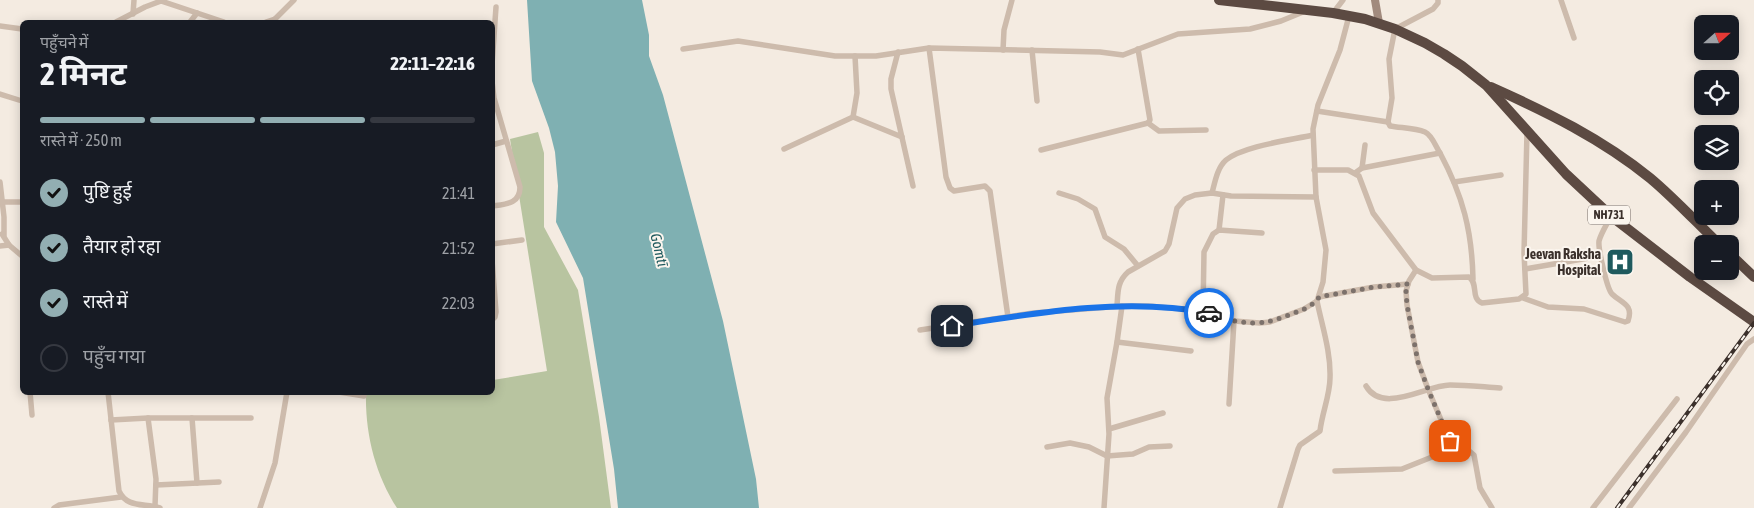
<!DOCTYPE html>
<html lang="hi">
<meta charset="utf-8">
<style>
body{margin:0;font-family:"Asap Condensed","Noto Sans Devanagari",sans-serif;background:#242831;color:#f1f3f6;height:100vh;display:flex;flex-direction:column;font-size:19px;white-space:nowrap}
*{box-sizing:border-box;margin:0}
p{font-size:16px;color:#9ea1a6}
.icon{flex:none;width:28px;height:28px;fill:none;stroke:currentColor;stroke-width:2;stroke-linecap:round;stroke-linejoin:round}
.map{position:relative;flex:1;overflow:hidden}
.sheet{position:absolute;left:20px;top:20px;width:475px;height:375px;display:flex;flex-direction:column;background:#171b24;border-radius:8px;box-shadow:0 2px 12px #0003}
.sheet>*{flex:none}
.needle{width:32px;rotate:69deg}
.controls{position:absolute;left:1694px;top:15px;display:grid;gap:10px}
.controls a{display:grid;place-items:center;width:45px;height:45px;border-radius:8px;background:#171b24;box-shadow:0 2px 12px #0003;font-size:25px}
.pin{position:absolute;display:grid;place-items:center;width:42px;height:42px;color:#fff;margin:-21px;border-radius:10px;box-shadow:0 2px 8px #0006}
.courier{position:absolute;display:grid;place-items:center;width:50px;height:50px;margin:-25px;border:4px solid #1a73e8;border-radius:50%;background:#fff;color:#222;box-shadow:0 1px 6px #0007}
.headline em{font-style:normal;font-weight:700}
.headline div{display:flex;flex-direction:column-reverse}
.headline{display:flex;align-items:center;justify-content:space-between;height:85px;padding:0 20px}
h1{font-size:32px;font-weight:700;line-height:38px}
.bar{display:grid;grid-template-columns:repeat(4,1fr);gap:8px 5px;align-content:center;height:60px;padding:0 20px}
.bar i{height:6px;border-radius:4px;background:#363941}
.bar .current{background:#92aeb2}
.bar p{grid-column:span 4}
ol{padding:0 20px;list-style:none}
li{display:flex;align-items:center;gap:15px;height:55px}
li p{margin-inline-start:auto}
li .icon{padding:5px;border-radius:50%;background:#92aeb2;color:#111;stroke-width:4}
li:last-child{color:#9ea1a6}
li i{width:28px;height:28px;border:2px solid #363941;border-radius:50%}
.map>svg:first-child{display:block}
.green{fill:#b8c4a0}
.water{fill:#7fb0b2}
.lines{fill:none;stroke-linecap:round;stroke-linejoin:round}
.street{stroke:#cdbbac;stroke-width:5.5}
.secondary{stroke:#a18a7d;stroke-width:8}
.highway{stroke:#5c4a42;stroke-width:10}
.rail-casing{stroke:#3b302b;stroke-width:4}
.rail{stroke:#fbf5ee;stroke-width:2;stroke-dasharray:5.5;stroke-linecap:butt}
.done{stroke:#7c716b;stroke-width:5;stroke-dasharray:0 9}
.route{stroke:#1a73e8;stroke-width:6}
.labels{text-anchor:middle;stroke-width:4;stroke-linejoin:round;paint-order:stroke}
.shield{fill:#fbf5ee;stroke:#756b66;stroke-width:1}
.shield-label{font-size:12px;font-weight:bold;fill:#3b302b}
.poi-label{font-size:14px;font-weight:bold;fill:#3b302b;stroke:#fbf5ee;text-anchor:end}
.water-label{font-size:15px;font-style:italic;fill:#1f5a5e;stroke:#fbf5ee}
</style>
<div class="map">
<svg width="1754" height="508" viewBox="0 0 1754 508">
<rect width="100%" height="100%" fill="#f4ebe1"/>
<path class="green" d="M538 132 544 153V227L578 290 599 417 611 508H397C375 474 365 433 366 393L492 392 493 380 547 371 510 139Z"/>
<polygon class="water" points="527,0 642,0 649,35 649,56 663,95 723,321 756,479 759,508 618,508 614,469 583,278 556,222 558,186 555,152 549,128 532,81"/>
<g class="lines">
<g class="street">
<path d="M1438 0V3L1433 9 1395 29 1389 59 1392 98 1388 122 1390 126C1401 128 1415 128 1425 132 1432 135 1436 147 1440 153 1463 196 1472 231 1473 279"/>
<polyline points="1561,0 1574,38"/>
<polyline points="1333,13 1343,0"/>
<polyline points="133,14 134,0"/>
<polyline points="116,22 145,7 161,1 224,22"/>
<polyline points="190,22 197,13"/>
<polyline points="266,22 275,19"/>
<polyline points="275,22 275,19 294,0"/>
<polyline points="0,26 22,29"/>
<polyline points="929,48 946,177 950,188 954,191 985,186 990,191 1008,317"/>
<polyline points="683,49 738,41 835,56 876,56 929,48 1100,52 1123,55 1178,34 1250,29 1281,21 1303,12"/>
<polyline points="1003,50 1004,30 1012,0"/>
<polyline points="1032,50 1037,101"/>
<polyline points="898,52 891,79 891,89 913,186"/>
<polyline points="492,65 496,7"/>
<path d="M492 81 494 98 520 187C520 204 506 204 492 206"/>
<polyline points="0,94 22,101"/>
<polyline points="1317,111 1388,122"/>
<polyline points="853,117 902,137"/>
<polyline points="1148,123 1159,131 1206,130"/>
<polyline points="492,145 506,141"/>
<polyline points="784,149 853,117 857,93 855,56"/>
<polyline points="1041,150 1148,123 1150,120 1138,49"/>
<polyline points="1362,168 1365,145"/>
<path d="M1314 170H1348L1359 176 1373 213 1416 270 1432 278 1469 277C1479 284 1470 298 1482 303L1519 299 1526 294 1524 253 1527 132"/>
<polyline points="1355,173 1362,168 1440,153"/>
<polyline points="0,182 4,217 4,235"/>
<polyline points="1454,182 1501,175"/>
<polyline points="1059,193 1078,199 1095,209 1105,237 1124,249 1138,266"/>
<path d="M1212 193C1215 182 1217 168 1226 160 1243 146 1291 140 1313 135"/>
<polyline points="2,202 22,202"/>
<polyline points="1219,230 1223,195"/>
<polyline points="2,234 9,245 22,256"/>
<polyline points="492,244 522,240"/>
<polyline points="0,246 9,245"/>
<polyline points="492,260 496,312 495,317 492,320"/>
<polyline points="1525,269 1600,256"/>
<polyline points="1416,270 1409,281 1406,291 1407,305 1418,362 1428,389 1450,441 1457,447 1468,450 1474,455 1480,488 1492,508"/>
<polyline points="1319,297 1374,287 1408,284"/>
<path d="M1523 298 1548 307 1584 309 1625 322 1628 321C1634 304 1621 303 1612 294 1607 289 1598 249 1599 241 1601 233 1607 224 1611 216"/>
<path d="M1117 306C1118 292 1117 282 1128 272L1165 251 1169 244 1177 208 1185 199 1195 195 1212 193 1231 196 1316 197"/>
<polyline points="1203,311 1204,252 1213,234 1219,230 1262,233"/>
<polyline points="920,330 1033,313 1122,306 1148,306 1203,311 1218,314 1234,321 1260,323 1270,322 1304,309 1317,301 1323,282 1326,250 1316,197 1313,129 1318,105 1340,50 1349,16"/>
<polyline points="1117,342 1191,351"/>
<path d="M1366 386C1383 415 1426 385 1450 385 1466 385 1484 387 1500 388"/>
<polyline points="30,392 32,415"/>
<path d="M108 392 119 491C127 508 143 503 160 508"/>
<polyline points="339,392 364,396"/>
<polyline points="1229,404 1234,321"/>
<polyline points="148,418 156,479 155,506"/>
<polyline points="192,418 197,483"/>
<polyline points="111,420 148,418 251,418"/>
<polyline points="1109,429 1163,413"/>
<polyline points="1047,447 1070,443 1089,447 1107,456 1133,454 1149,447 1170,446"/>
<polyline points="1335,471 1402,469 1457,447"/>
<polyline points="156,485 219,482"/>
<polyline points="54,508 59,505 121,497"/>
<polyline points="260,508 275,463 287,392"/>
<polyline points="1104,508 1109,434 1107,398 1117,342 1122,306"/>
<path d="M1280 508 1298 449 1300 445 1320 431C1322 413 1330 395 1330 378 1331 352 1322 326 1317 301"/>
<polyline points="1593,508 1677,399"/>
<polyline points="1629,508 1686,432 1747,344 1754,339"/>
</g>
<polyline class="secondary" points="1375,0 1379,23"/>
<g class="highway">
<polyline points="1219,0 1333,13 1365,19 1395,29 1425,43 1444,54 1462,66 1486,85 1566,174 1611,216 1690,277 1754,322"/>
<path d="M1491 87C1547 112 1602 139 1650 178 1674 198 1696 222 1719 244"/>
<polyline points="1730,254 1754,277"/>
</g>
<defs>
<polyline id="rail" points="1617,508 1754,323"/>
</defs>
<use href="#rail" class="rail-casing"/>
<use href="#rail" class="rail"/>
</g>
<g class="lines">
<path class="done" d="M1209 313C1218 314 1226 319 1235 321 1262 326 1273 321 1297 312 1305 309 1314 305 1319 297L1374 287 1408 284 1406 291 1407 305 1418 362 1428 389 1450 441"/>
<path class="route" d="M952 326C1035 313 1125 297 1209 313"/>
</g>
<defs>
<symbol id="hospital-square" viewBox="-11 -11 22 22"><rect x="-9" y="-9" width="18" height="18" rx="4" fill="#1f5a5e" stroke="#fbf5ee"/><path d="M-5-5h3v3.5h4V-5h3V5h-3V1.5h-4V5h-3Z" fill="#fff"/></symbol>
</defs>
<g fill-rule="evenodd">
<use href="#hospital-square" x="1604" y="246" width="32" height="32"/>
</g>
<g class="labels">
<rect class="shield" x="1588" y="205.5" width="42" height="19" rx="4"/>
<g class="shield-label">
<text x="1609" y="219">NH731</text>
</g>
<g class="poi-label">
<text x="1601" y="259">Jeevan Raksha<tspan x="1601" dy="16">Hospital</tspan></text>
</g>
<g class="water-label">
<text transform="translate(659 250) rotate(77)" y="5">Gomtī</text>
</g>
</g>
</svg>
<div class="controls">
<a><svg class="needle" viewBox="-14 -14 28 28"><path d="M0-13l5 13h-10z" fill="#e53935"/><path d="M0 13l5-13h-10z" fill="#9ea1a6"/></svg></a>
<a><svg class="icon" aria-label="locate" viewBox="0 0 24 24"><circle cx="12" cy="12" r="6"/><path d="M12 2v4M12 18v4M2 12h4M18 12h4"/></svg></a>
<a><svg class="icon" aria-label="layers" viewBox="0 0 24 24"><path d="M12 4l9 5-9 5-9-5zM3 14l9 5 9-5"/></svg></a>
<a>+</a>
<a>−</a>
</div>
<div class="pin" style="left:1450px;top:441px;background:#ea580c"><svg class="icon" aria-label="bag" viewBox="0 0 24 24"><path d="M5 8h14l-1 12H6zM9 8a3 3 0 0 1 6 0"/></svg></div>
<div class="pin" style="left:952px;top:326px;background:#1f2937"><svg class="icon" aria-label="home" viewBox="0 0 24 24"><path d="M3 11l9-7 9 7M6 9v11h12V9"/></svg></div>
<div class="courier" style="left:1209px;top:313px"><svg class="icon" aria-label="car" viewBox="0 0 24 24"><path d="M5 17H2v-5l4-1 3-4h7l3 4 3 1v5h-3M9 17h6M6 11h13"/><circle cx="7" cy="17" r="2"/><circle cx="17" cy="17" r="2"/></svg></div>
<section class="sheet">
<div class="headline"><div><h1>2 मिनट</h1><p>पहुँचने में</p></div><em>22:11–22:16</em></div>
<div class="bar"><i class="current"></i><i class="current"></i><i class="current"></i><i></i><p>रास्ते में · 250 m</p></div>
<ol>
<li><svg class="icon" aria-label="check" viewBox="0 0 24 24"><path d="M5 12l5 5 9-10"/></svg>पुष्टि हुई<p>21:41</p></li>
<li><svg class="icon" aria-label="check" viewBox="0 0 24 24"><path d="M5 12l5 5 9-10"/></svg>तैयार हो रहा<p>21:52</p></li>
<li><svg class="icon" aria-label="check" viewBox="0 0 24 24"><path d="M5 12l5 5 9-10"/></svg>रास्ते में<p>22:03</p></li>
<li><i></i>पहुँच गया</li>
</ol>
</section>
</div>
